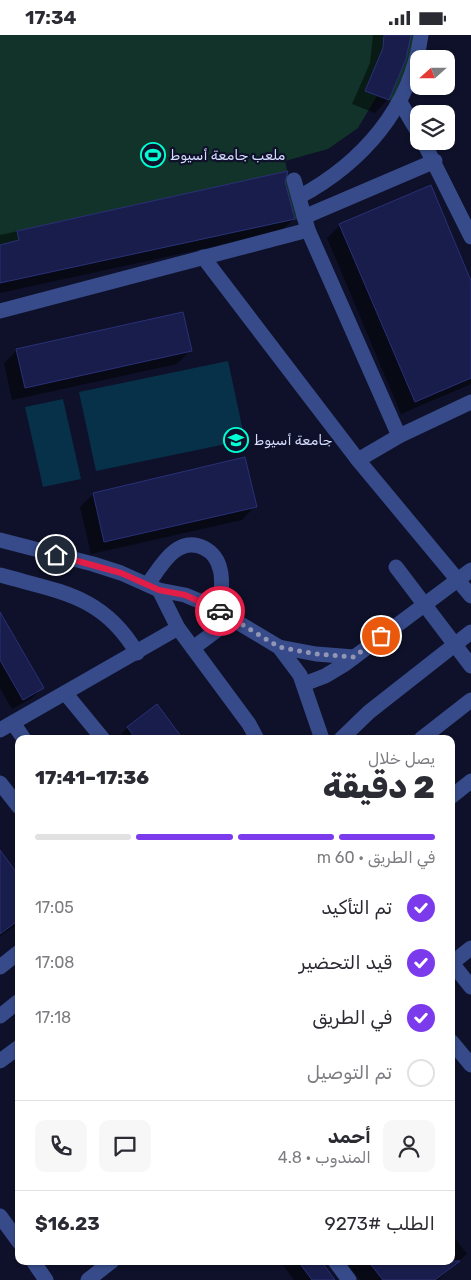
<!DOCTYPE html>
<html lang="ar">
<meta charset="utf-8">
<style>
body{margin:0;font-family:Rubik,Cairo,sans-serif;background:#f7f7f7;color:#2b2b33;direction:rtl;height:100vh;display:flex;flex-direction:column;font-size:19px;white-space:nowrap}
*{box-sizing:border-box;margin:0}
p{font-size:16px;color:#7c7c81}
.icon{flex:none;width:28px;height:28px;fill:none;stroke:currentColor;stroke-width:2;stroke-linecap:round;stroke-linejoin:round}
.map{position:relative;flex:1;overflow:hidden;direction:ltr}
.panel{position:absolute;left:15px;top:700px;width:440px;height:530px;display:flex;flex-direction:column;background:#fff;border-radius:10px;box-shadow:0 1px 4px #0004;direction:rtl}
.panel>*{flex:none}
.needle{width:32px;rotate:249deg}
.buttons{position:absolute;left:410px;top:15px;display:grid;gap:10px}
.buttons a{display:grid;place-items:center;width:45px;height:45px;border-radius:10px;background:#fff;box-shadow:0 1px 4px #0004;font-size:25px}
.pin{position:absolute;display:grid;place-items:center;width:42px;height:42px;color:#fff;margin:-21px;border:2px solid #fff;border-radius:50%;box-shadow:0 1px 5px #0007}
.courier{position:absolute;display:grid;place-items:center;width:50px;height:50px;margin:-25px;border:4px solid #e11d48;border-radius:50%;background:#fff;color:#222;box-shadow:0 1px 6px #0007}
.overview em{font-style:normal;font-weight:800}
.overview div{display:flex;flex-direction:column-reverse}
.overview{display:flex;align-items:center;justify-content:space-between;height:85px;padding:0 20px}
h1{font-size:32px;font-weight:800;line-height:38px}
.bar{display:grid;grid-template-columns:repeat(4,1fr);gap:8px 5px;align-content:center;height:60px;padding:0 20px}
.bar i{height:6px;border-radius:4px;background:#e1e1e2}
.bar .active{background:#7c3aed}
.bar p{grid-column:span 4}
.line{display:flex;align-items:center;gap:12px;padding:0 20px;border-top:1px solid #e1e1e2}
.line div{flex:1}
.round{display:grid;place-items:center;flex:none;width:52px;height:52px;border-radius:10px;background:#f7f7f7}
ol{padding:0 20px;list-style:none}
li{display:flex;align-items:center;gap:15px;height:55px}
li p{margin-inline-start:auto}
li .icon{padding:5px;border-radius:50%;background:#7c3aed;color:#fff;stroke-width:4}
li:last-child{color:#7c7c81}
li i{width:28px;height:28px;border:2px solid #e1e1e2;border-radius:50%}
.status{display:flex;justify-content:space-between;align-items:center;height:35px;padding:0 25px;background:#fff;direction:ltr}
.status svg{height:14px;fill:currentColor}
.map>svg:first-child{display:block}
.green{fill:#113329}
.water{fill:#073149}
.shadow{fill:#0007}
.building{fill:#191d4b;stroke:#2a3078}
.lines{fill:none;stroke-linecap:round;stroke-linejoin:round}
.minor{stroke:#374b8a;stroke-width:15}
.done{stroke:#9096b4;stroke-width:5;stroke-dasharray:0 9}
.route{stroke:#e11d48;stroke-width:6}
.labels{text-anchor:middle;stroke-width:4.5;stroke-linejoin:round;paint-order:stroke}
.poi-label{font-size:14px;fill:#d6ddff;stroke:#0e1129;text-anchor:start}
</style>
<div class="status"><b>17:34</b><svg viewBox="0 0 49 12"><path d="M0 12V9h3v3zM5 12V6h3v6zM10 12V3h3v9zM15 12V0h3v12zM26 1h20v11H26zM47 4h2v5h-2z"/></svg></div>
<div class="map">
<svg width="471" height="1245" viewBox="0 0 471 1245">
<rect width="100%" height="100%" fill="#0e1129"/>
<polygon class="green" points="0,0 414,0 411,22 392,66 377,61 358,93 328,114 285,126 298,184 0,248"/>
<g class="water">
<polygon points="228,326 245,405 96,436 79,357"/>
<polygon points="63,364 81,444 43,452 25,372"/>
</g>
<g class="shadow">
<polygon points="373,0 411,0 405,24 388,64 375,78 352,69 370,28"/>
<polygon points="286,137 284,147 294,184 280,197 0,258 0,200"/>
<polygon points="340,190 471,249 471,349 401,379 327,203"/>
<polygon points="17,315 190,315 177,329 12,365 4,328"/>
<polygon points="93,459 255,471 242,485 91,519 80,472"/>
<polygon points="0,579 43,652 32,663 12,674 0,653"/>
<polygon points="127,693 181,704 117,704"/>
<polygon points="0,817 19,843 19,888 0,901"/>
<polygon points="451,1198 467,1219 438,1245 360,1245 345,1226 451,1226"/>
<polygon points="280,1226 319,1226 333,1245 294,1245"/>
</g>
<g class="building">
<polygon points="384,0 411,0 406,24 389,65 365,56 383,13"/>
<polygon points="288,136 285,147 295,184 0,248 0,210 19,205 17,196"/>
<polygon points="431,150 471,246 471,343 415,367 339,189"/>
<polygon points="183,277 192,316 25,353 16,314"/>
<polygon points="245,422 257,472 104,507 93,458"/>
<polygon points="0,577 44,653 23,665 0,625"/>
<polygon points="157,669 183,704 136,704 127,692"/>
<polygon points="0,815 19,841 19,885 0,899"/>
<polygon points="298,1226 321,1226 335,1245 312,1245"/>
<polygon points="368,1226 460,1226 435,1245 383,1245"/>
</g>
<g class="lines">
<g class="minor">
<polyline points="400,67 419,99"/>
<polyline points="423,106 471,202"/>
<polyline points="294,145 308,195 399,401"/>
<path d="M299 162C362 128 411 73 421 0"/>
<polyline points="304,182 435,126"/>
<polyline points="203,222 358,425 471,561"/>
<polyline points="0,276 308,195"/>
<polyline points="358,425 399,401 471,367"/>
<polyline points="0,505 93,529 121,538 159,555 185,560 209,570 279,612 300,640 322,704"/>
<polyline points="396,532 471,631"/>
<path d="M0 540C60 557 103 560 137 618"/>
<path d="M148 549C161 531 177 500 204 513 212 517 218 525 220 534 224 546 220 563 220 576"/>
<polyline points="159,555 178,593 249,689 257,704"/>
<polyline points="279,612 316,619 354,622"/>
<polyline points="193,613 232,584"/>
<polyline points="304,649 325,641 345,629 471,535"/>
<polyline points="66,659 103,704"/>
<polyline points="13,688 24,704"/>
<polyline points="0,695 178,593"/>
<polyline points="341,704 369,677 471,597"/>
<polyline points="421,704 471,665"/>
<polyline points="0,748 19,772"/>
<polyline points="451,762 471,746"/>
<polyline points="451,927 471,952"/>
<polyline points="452,928 471,913"/>
<polyline points="0,932 19,917"/>
<polyline points="0,981 19,966"/>
<polyline points="451,1006 471,1030"/>
<polyline points="0,1026 19,1012"/>
<polyline points="0,1181 19,1207"/>
<polyline points="33,1226 46,1245"/>
<polyline points="335,1226 349,1245"/>
<polyline points="88,1245 112,1226"/>
</g>
</g>
<g class="lines">
<polyline class="done" points="220,576 279,612 316,619 354,622 381,601"/>
<polyline class="route" points="56,520 121,538 159,555 185,560 220,576"/>
</g>
<defs>
<symbol id="stadium-ring" viewBox="-11 -11 22 22"><circle r="9.5" fill="#0e1129" stroke="#02ffd3" stroke-width="1.5"/><path d="M0-5a6.5 5 0 1 0 0 10a6.5 5 0 1 0 0-10ZM-3.5-1.8h7v3.6h-7Z" fill="#02ffd3"/></symbol>
<symbol id="university-ring" viewBox="-11 -11 22 22"><circle r="9.5" fill="#0e1129" stroke="#02ffd3" stroke-width="1.5"/><path d="M0-5L7-2L0 1L-7-2ZM-4 1L0 2.5L4 1V4Q0 6-4 4Z" fill="#02ffd3"/></symbol>
</defs>
<g fill-rule="evenodd">
<use href="#stadium-ring" x="139" y="106" width="28" height="28"/>
<use href="#university-ring" x="222" y="391" width="28" height="28"/>
</g>
<g class="labels">
<g class="poi-label">
<text x="170" y="125">ملعب جامعة أسيوط</text>
<text x="254" y="410">جامعة أسيوط</text>
</g>
</g>
</svg>
<div class="buttons">
<a><svg class="needle" viewBox="-14 -14 28 28"><path d="M0-13l5 13h-10z" fill="#e53935"/><path d="M0 13l5-13h-10z" fill="#7c7c81"/></svg></a>
<a><svg class="icon" aria-label="layers" viewBox="0 0 24 24"><path d="M12 4l9 5-9 5-9-5zM3 14l9 5 9-5"/></svg></a>
</div>
<div class="pin" style="left:381px;top:601px;background:#ea580c"><svg class="icon" aria-label="bag" viewBox="0 0 24 24"><path d="M5 8h14l-1 12H6zM9 8a3 3 0 0 1 6 0"/></svg></div>
<div class="pin" style="left:56px;top:520px;background:#1f2937"><svg class="icon" aria-label="home" viewBox="0 0 24 24"><path d="M3 11l9-7 9 7M6 9v11h12V9"/></svg></div>
<div class="courier" style="left:220px;top:576px"><svg class="icon" aria-label="car" viewBox="0 0 24 24"><path d="M5 17H2v-5l4-1 3-4h7l3 4 3 1v5h-3M9 17h6M6 11h13"/><circle cx="7" cy="17" r="2"/><circle cx="17" cy="17" r="2"/></svg></div>
<section class="panel">
<div class="overview"><div><h1>2 دقيقة</h1><p>يصل خلال</p></div><em>17:36–17:41</em></div>
<div class="bar"><i class="active"></i><i class="active"></i><i class="active"></i><i></i><p>في الطريق · 60 m</p></div>
<ol>
<li><svg class="icon" aria-label="check" viewBox="0 0 24 24"><path d="M5 12l5 5 9-10"/></svg>تم التأكيد<p>17:05</p></li>
<li><svg class="icon" aria-label="check" viewBox="0 0 24 24"><path d="M5 12l5 5 9-10"/></svg>قيد التحضير<p>17:08</p></li>
<li><svg class="icon" aria-label="check" viewBox="0 0 24 24"><path d="M5 12l5 5 9-10"/></svg>في الطريق<p>17:18</p></li>
<li><i></i>تم التوصيل</li>
</ol>
<div class="line" style="height:90px"><a class="round"><svg class="icon" aria-label="person" viewBox="0 0 24 24"><circle cx="12" cy="8" r="4"/><path d="M4 21q1-7 8-7t8 7"/></svg></a><div><b>أحمد</b><p>المندوب · 4.8</p></div><a class="round"><svg class="icon" aria-label="chat" viewBox="0 0 24 24"><path d="M4 5h16v11H9l-5 4z"/></svg></a><a class="round"><svg class="icon" aria-label="phone" viewBox="0 0 24 24"><path d="M5 4h4l2 5-3 2q2 4 5 5l2-3 5 2v4C11 20 4 13 5 4z"/></svg></a></div>
<div class="line" style="height:65px"><div>الطلب #9273</div><b>$16.23</b></div>
</section>
</div>
